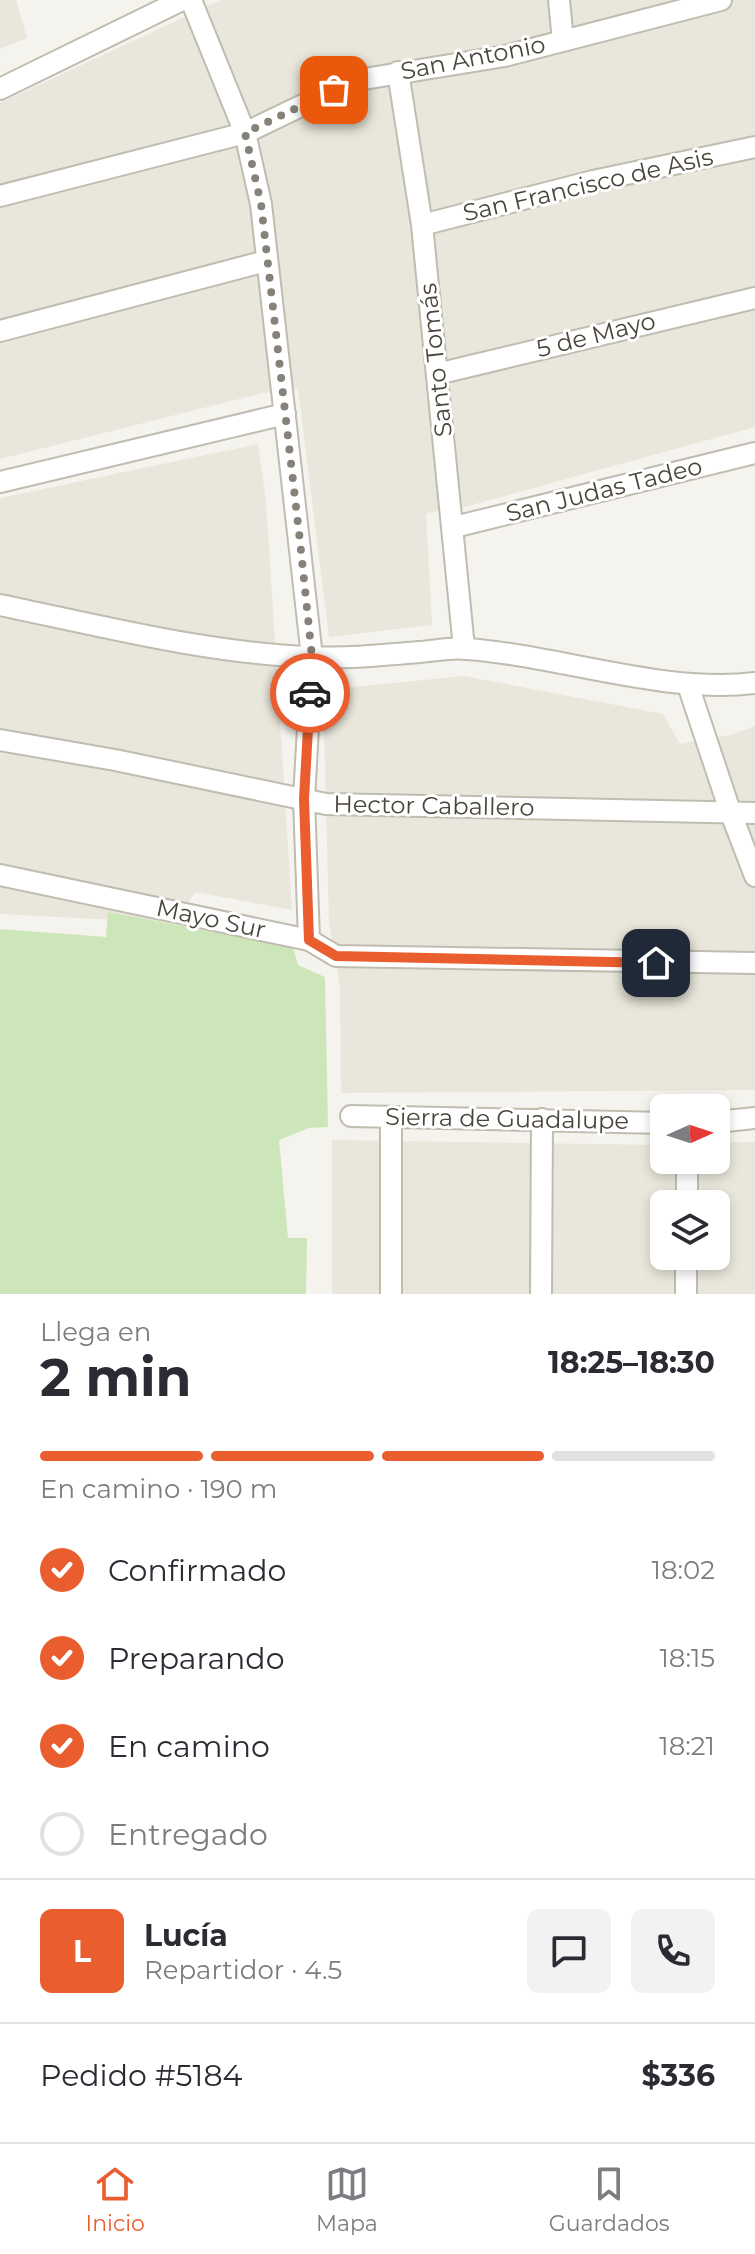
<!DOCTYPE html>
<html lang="es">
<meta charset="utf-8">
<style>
body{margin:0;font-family:Montserrat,sans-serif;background:#f2f2f3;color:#2b2b33;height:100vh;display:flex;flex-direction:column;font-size:30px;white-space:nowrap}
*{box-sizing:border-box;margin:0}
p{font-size:26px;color:#7c7c81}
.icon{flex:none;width:44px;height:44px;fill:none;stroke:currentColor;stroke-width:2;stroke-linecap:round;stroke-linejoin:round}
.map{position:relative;height:1294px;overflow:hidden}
.details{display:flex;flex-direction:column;background:#fff;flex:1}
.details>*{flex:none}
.needle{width:52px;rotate:87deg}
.fabs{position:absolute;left:650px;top:1094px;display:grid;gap:16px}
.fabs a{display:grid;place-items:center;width:80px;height:80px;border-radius:12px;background:#fff;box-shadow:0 4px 12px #0003;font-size:40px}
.pin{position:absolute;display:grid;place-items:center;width:68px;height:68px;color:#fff;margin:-34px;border-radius:16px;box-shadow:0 4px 12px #0006}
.courier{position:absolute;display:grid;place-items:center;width:80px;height:80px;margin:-40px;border:6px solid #ea5d2f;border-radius:50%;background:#fff;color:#222;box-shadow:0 2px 10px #0007}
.head em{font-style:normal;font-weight:700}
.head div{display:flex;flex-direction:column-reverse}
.head{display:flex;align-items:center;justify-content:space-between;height:136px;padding:0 40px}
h1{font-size:52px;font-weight:700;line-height:60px}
.bar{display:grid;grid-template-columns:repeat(4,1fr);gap:12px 8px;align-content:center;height:96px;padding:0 40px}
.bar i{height:10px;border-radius:6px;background:#e1e1e2}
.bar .selected{background:#ea5d2f}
.bar p{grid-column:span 4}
.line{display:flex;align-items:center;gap:20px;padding:0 40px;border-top:2px solid #e1e1e2}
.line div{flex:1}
.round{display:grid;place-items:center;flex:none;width:84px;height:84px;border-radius:12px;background:#f2f2f3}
ol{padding:0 40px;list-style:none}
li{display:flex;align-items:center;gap:24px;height:88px}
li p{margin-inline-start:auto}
li .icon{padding:8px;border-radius:50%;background:#ea5d2f;color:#fff;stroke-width:4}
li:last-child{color:#7c7c81}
li i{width:44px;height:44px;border:4px solid #e1e1e2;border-radius:50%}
.menu{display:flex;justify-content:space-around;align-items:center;height:112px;border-top:2px solid #e1e1e2;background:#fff;font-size:22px;color:#7c7c81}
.menu a{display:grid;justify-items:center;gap:4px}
.menu .selected{color:#ea5d2f}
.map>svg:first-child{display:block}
.residential{fill:#e9e6db;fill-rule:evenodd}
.green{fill:#cde6b9}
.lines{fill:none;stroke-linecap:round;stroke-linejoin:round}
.street-casing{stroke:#c0bcb0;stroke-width:24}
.street{stroke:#fff;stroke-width:20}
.done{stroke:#868279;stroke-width:8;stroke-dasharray:0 14.4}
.route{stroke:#ea5d2f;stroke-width:10}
.labels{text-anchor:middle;stroke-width:6;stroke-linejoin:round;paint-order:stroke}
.street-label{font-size:24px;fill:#4a453a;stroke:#fff}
</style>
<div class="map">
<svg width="755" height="1294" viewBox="0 0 755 1294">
<rect width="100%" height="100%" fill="#f5f3ed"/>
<g class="residential">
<polygon points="0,0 16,0 27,38 0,49"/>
<polygon points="221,0 755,0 755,427 461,508 426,513 432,625 329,637 298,389 263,393 0,459 0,103"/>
<polygon points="258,444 266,501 292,910 195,892 175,923 0,914 0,498"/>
<polygon points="464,676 663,714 680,744 730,735 755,726 755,1090 341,1093 340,986 329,921 323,690"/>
<path d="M332 1140 664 1145V1160H716V1143L755 1142V1294H332ZM664 1204H716V1256H664Z"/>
</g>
<polygon class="green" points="108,912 293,947 298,965 325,977 328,1127 309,1128 279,1140 288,1238 307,1238 306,1294 0,1294 0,929 106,937"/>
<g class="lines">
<defs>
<g id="street">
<polyline points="191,0 245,133 261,204 312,657 304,799 309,940"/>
<polyline points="559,0 563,41"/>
<polyline points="398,72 422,225 464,648"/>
<polyline points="0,89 182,0"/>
<polyline points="0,196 245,133 334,90 364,79 505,56 721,0"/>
<polyline points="422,225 593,181 755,147"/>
<polyline points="0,331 266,261"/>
<polyline points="437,374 755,298"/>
<polyline points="0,482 285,414"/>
<polyline points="454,527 755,453"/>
<path d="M0 605C102 626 206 653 310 657 346 659 384 655 419 652 435 651 452 647 467 649 561 656 663 694 755 683"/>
<polyline points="688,685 730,811 755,876"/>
<polyline points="0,740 115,760 326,804 755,813"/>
<polyline points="0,875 309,940 336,956 755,963"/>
<polyline points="351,1116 664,1123"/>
<polyline points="716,1122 755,1118"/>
<polyline points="687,1204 687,1160"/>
<polyline points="391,1294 391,1117"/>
<polyline points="541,1294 542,1119"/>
<polyline points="686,1294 686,1256"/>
</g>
</defs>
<use href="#street" class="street-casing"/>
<use href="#street" class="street"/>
</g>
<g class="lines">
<polyline class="done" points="310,693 312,657 300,541 261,204 245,133 334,90"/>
<polyline class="route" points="310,693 304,799 309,940 336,956 656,963"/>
</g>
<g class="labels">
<g class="street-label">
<text transform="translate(473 58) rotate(-11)" y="8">San Antonio</text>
<text transform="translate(588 185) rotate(-13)" y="8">San Francisco de Asis</text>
<text transform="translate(596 335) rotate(-14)" y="8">5 de Mayo</text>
<text transform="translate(436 360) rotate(-96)" y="8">Santo Tomás</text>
<text transform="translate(604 490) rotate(-14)" y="8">San Judas Tadeo</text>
<text transform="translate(434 806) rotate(1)" y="8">Hector Caballero</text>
<text transform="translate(211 919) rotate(12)" y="8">Mayo Sur</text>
<text transform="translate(507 1119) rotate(1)" y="8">Sierra de Guadalupe</text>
</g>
</g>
</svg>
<div class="fabs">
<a><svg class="needle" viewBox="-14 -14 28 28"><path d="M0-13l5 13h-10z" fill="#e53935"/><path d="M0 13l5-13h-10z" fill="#7c7c81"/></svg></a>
<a><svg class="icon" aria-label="layers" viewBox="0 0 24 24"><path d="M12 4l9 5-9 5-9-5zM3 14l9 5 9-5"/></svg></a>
</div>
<div class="pin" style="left:334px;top:90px;background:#ea580c"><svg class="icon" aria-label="bag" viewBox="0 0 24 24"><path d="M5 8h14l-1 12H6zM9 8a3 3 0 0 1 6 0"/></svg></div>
<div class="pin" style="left:656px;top:963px;background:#1f2937"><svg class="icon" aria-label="home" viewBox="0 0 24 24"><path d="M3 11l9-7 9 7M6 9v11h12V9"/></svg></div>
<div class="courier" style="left:310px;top:693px"><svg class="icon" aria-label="car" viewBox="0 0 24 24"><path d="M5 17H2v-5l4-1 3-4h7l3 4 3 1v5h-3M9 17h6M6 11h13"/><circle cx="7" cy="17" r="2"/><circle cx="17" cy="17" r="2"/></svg></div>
</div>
<section class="details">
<div class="head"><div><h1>2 min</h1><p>Llega en</p></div><em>18:25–18:30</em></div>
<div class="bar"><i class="selected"></i><i class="selected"></i><i class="selected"></i><i></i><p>En camino · 190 m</p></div>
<ol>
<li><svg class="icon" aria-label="check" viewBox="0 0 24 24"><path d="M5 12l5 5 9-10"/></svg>Confirmado<p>18:02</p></li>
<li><svg class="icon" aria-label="check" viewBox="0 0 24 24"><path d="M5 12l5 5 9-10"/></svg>Preparando<p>18:15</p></li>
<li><svg class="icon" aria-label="check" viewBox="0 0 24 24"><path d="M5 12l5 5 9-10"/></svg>En camino<p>18:21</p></li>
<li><i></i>Entregado</li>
</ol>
<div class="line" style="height:144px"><b class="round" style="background:#ea5d2f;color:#fff">L</b><div><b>Lucía</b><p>Repartidor · 4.5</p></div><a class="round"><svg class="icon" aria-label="chat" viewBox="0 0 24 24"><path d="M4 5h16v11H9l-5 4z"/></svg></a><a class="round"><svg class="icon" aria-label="phone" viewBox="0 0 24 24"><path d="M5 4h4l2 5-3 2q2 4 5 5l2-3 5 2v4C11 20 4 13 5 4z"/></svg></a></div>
<div class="line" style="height:104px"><div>Pedido #5184</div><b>$336</b></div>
</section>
<nav class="menu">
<a class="selected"><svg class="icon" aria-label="home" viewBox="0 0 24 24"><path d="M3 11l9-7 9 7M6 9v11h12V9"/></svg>Inicio</a>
<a><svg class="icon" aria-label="map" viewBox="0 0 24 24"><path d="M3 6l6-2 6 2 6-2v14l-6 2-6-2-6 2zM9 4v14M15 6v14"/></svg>Mapa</a>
<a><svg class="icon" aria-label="saved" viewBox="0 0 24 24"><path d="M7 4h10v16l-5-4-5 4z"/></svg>Guardados</a>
</nav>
